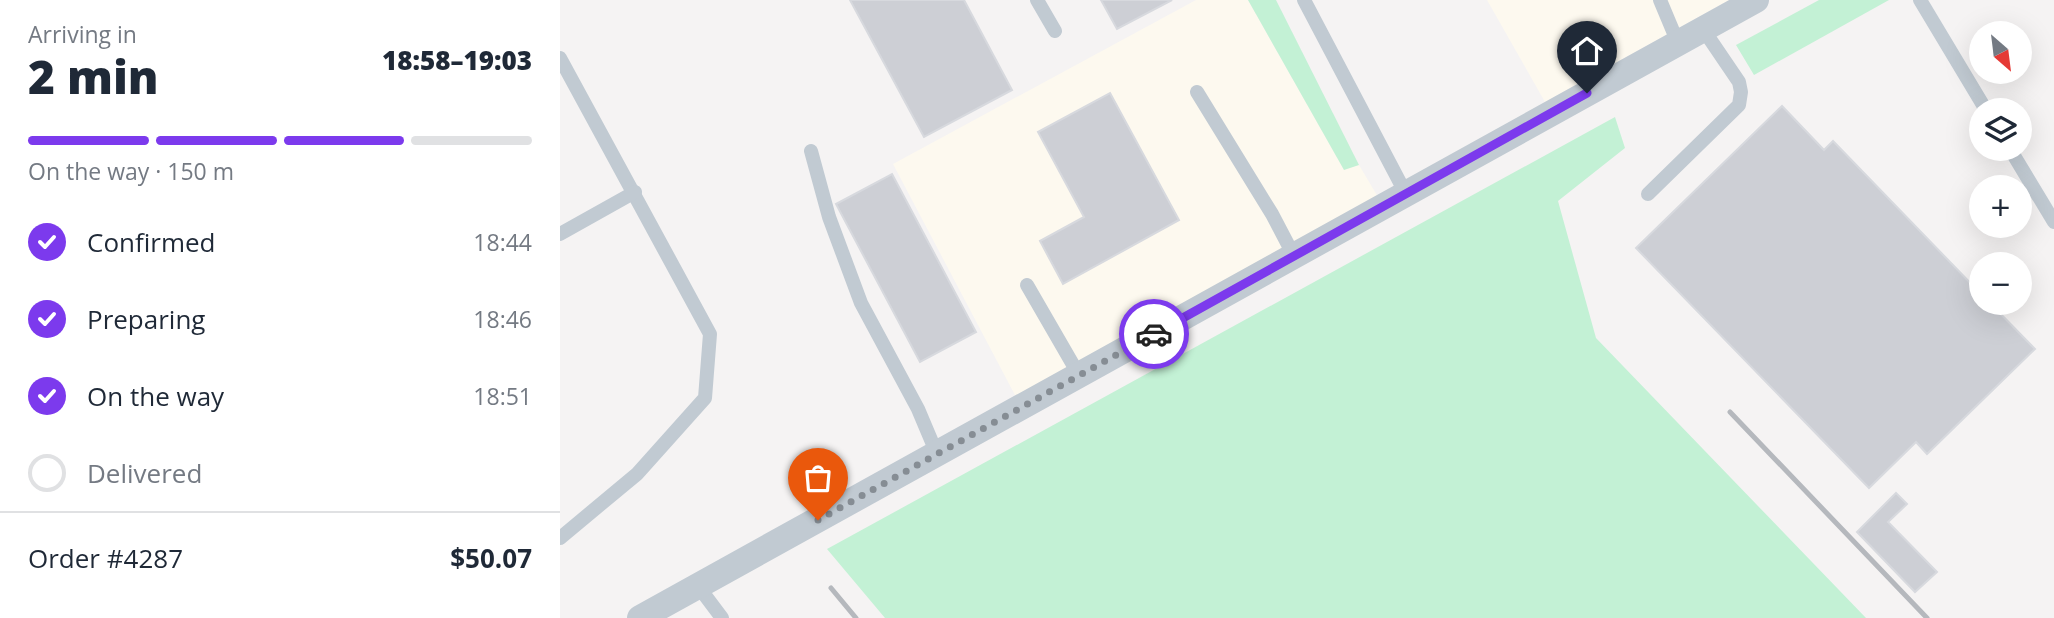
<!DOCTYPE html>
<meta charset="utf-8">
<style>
body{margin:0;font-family:"Open Sans",sans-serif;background:#f6f6f7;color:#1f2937;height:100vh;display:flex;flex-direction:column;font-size:26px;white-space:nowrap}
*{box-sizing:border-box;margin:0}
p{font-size:23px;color:#747a83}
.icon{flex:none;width:38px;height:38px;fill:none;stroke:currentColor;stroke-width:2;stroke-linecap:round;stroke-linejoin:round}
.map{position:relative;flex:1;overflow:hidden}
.sheet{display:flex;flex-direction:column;background:#fff;width:560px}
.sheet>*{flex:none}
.needle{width:46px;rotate:152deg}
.fabs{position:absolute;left:1409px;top:21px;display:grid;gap:14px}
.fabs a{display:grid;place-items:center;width:63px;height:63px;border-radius:50%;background:#fff;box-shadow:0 7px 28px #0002;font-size:35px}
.pin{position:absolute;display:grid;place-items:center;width:60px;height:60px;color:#fff;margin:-72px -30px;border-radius:50% 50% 50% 0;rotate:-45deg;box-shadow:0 0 7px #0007}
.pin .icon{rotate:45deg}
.courier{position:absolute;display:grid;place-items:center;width:70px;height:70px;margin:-35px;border:5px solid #7c3aed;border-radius:50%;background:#fff;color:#222;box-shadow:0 2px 9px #0007}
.overview em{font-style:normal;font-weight:800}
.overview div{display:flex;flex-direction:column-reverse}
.overview{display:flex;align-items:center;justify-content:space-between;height:119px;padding:0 28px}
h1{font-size:46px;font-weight:800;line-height:52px}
.bar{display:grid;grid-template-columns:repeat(4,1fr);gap:10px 7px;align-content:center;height:84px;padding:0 28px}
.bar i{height:9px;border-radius:5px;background:#e0e1e3}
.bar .selected{background:#7c3aed}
.bar p{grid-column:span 4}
.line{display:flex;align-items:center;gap:18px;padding:0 28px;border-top:2px solid #e0e1e3}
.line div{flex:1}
ol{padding:0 28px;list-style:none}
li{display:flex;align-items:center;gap:21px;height:77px}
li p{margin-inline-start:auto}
li .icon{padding:7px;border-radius:50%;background:#7c3aed;color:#fff;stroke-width:4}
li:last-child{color:#747a83}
li i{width:38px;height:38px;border:4px solid #e0e1e3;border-radius:50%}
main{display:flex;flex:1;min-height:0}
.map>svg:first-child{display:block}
.commercial{fill:#fdf9ef}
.green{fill:#c3f1d5}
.building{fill:#cdcfd5;stroke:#d7d9de;stroke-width:2}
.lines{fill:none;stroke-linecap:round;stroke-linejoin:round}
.service{stroke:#c1cad2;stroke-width:14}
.minor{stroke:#c1cad2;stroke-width:26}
.rail{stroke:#b5b8bd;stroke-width:5}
.done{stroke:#868d94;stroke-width:7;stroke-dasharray:0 12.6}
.route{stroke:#7c3aed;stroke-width:9}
</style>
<main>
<section class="sheet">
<div class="overview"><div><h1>2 min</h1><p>Arriving in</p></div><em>18:58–19:03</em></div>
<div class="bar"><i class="selected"></i><i class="selected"></i><i class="selected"></i><i></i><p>On the way · 150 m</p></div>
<ol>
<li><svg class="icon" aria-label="check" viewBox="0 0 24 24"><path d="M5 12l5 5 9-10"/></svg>Confirmed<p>18:44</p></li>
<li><svg class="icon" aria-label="check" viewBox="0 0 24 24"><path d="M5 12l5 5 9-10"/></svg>Preparing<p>18:46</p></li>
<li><svg class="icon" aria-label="check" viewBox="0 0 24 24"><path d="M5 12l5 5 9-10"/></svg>On the way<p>18:51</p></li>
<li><i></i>Delivered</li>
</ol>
<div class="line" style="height:91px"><div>Order #4287</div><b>$50.07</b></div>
</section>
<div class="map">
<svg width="1494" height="618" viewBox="0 0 1494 618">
<rect width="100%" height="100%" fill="#f5f3f3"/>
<g class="commercial">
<polygon points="636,0 688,0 784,169 799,165 818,197 456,397 333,164"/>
<polygon points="927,0 1169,0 985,102"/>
</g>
<g class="green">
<polygon points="688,0 716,0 799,165 784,170"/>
<polygon points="1259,0 1329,0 1194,75 1176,45"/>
<polygon points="1055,117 1065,148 998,201 1036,338 1306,618 325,618 267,549"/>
</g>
<g class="building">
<polygon points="290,0 404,0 452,90 364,137"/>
<polygon points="541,0 612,0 557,29"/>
<polygon points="550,93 619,220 503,284 480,241 524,217 478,132"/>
<polygon points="1222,106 1264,150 1273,141 1421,294 1421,303 1430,303 1475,349 1367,454 1356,442 1309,488 1076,248"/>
<polygon points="332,174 416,332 360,362 276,204"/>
<polygon points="1336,493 1347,504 1328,522 1377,572 1355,592 1297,532"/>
</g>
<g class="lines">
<g class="service">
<polyline points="477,0 495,31"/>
<polyline points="744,0 846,194"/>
<polyline points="1100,0 1118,43"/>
<polyline points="1360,0 1426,110"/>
<polyline points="0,58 150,334 145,398 77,474 0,538"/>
<polyline points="637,92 712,214 734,256"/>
<polyline points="1450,149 1494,222"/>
<polyline points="251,151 269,217 301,303 358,409 377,454"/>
<polyline points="1088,194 1179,105 1181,92 1179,82 1143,29"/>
<polyline points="0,234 75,192"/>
<polyline points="467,285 519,375"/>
<polyline points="138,586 162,618"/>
</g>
<polyline class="minor" points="80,618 1196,0"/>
<g class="rail">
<polyline points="1170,412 1367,618"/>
<polyline points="271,588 296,618"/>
</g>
</g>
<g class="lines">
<polyline class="done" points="258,520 594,334"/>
<polyline class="route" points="594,334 1027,93"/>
</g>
</svg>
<div class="fabs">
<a><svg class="needle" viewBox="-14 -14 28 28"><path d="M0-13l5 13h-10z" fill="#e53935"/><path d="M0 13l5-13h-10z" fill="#747a83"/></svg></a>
<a><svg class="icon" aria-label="layers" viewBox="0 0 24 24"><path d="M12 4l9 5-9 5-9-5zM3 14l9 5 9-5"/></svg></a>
<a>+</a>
<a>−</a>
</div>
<div class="pin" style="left:258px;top:520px;background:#ea580c"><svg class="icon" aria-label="bag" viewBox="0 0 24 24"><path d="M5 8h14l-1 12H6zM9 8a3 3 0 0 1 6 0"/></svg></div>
<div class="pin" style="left:1027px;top:93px;background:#1f2937"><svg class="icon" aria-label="home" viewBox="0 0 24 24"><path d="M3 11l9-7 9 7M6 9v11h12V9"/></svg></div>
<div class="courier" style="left:594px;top:334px"><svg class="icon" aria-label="car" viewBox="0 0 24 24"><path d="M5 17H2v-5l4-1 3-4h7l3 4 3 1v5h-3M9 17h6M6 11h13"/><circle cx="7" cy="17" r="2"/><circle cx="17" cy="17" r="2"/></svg></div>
</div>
</main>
